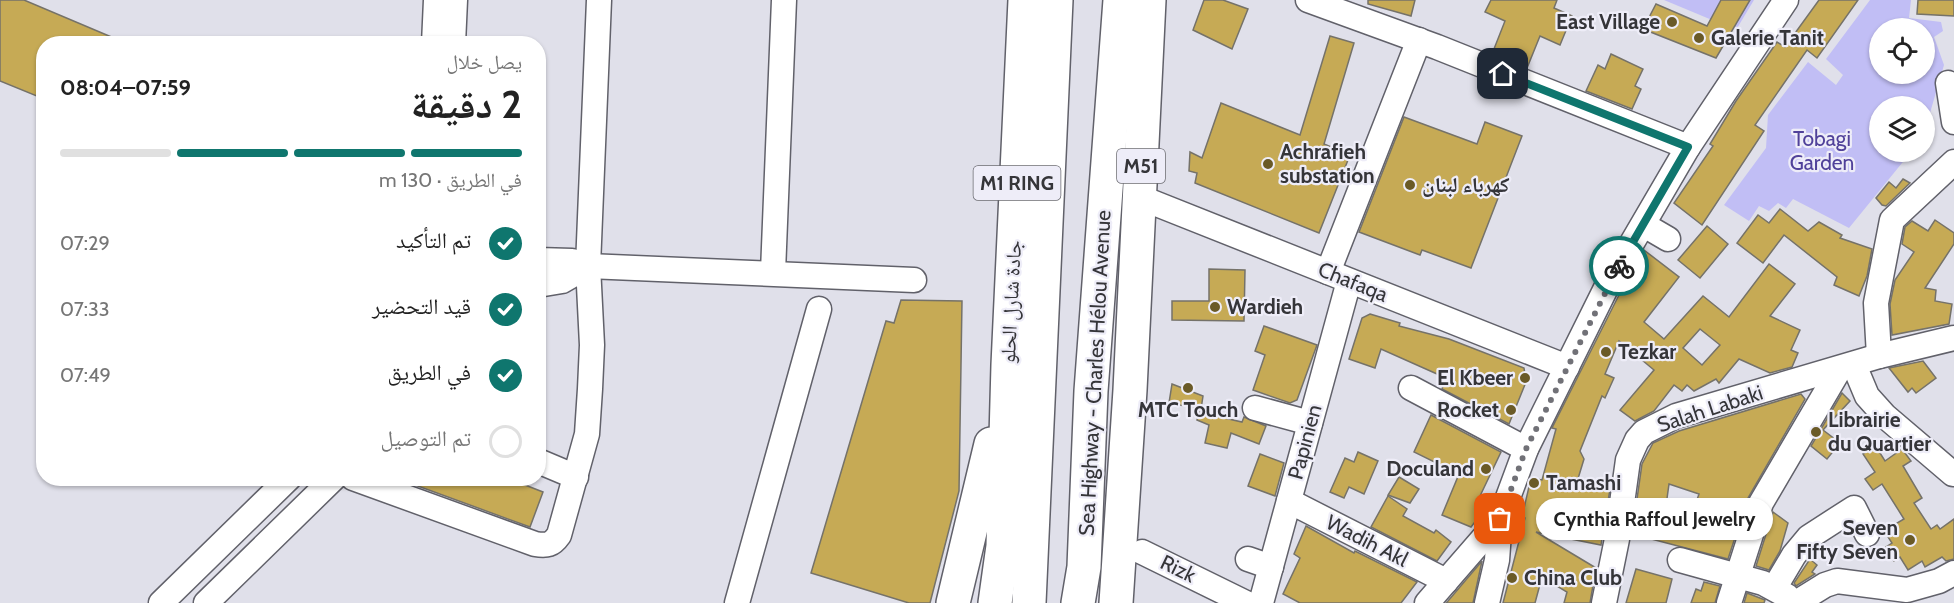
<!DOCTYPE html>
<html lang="ar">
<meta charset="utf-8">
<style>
body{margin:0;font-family:Cabin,"Noto Naskh Arabic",sans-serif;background:#f2f2f2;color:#222;direction:rtl;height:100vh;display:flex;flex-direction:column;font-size:22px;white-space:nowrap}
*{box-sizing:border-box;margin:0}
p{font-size:20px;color:#767676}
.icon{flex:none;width:33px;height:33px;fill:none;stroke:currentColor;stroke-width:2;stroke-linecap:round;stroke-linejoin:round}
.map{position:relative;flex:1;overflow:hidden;direction:ltr}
.panel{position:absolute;left:36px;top:36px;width:510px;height:450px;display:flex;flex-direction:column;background:#fff;border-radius:24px;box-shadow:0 2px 4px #0004;direction:rtl}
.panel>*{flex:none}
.buttons{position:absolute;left:1869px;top:18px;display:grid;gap:12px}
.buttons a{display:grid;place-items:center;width:66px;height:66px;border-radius:50%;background:#fff;box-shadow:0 2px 4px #0004;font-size:30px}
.pin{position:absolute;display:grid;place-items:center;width:51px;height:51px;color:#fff;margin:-26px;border-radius:12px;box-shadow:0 3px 9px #0006}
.courier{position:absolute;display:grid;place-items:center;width:60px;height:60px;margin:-30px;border:4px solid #0f766e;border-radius:50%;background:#fff;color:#222;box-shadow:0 2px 8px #0007}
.bubble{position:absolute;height:42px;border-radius:21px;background:#fff;box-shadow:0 2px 4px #0004;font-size:20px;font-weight:700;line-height:42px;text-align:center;direction:rtl}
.head em{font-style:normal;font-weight:700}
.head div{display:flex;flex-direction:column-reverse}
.head{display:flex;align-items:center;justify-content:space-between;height:102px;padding:0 24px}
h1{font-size:39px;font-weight:700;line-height:45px}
.bar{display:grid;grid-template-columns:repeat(4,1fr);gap:9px 6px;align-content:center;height:72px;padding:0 24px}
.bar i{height:8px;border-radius:4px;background:#e0e0e0}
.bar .current{background:#0f766e}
.bar p{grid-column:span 4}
ol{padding:0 24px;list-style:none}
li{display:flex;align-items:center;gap:18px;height:66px}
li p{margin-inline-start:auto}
li .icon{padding:6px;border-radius:50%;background:#0f766e;color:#fff;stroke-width:4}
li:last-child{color:#767676}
li i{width:33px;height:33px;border:3px solid #e0e0e0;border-radius:50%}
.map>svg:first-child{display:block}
.green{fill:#c1bef5;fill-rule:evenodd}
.building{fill:#c6aa55;stroke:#757269;stroke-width:1.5;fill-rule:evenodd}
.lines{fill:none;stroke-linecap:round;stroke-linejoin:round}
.minor-casing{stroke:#61616a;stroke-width:27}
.highway-casing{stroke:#61616a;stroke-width:36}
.minor{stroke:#fff;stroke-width:24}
.highway{stroke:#fff;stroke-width:33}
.done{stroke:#717177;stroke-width:6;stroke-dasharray:0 10.8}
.route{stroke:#0f766e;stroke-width:8}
.poi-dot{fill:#6a5a27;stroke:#eeedf8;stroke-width:2}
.labels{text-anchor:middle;stroke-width:4.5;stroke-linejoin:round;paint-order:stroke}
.shield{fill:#eeedf8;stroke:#6c6c72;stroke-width:1.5}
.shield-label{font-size:20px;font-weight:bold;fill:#353539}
.poi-label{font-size:21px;font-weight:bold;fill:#353539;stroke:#eeedf8;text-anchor:start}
.park-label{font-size:21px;fill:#50419a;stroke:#eeedf8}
.street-label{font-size:21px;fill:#353539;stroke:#eeedf8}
</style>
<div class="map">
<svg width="1954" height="603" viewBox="0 0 1954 603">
<rect width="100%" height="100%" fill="#e0e0ea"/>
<g class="green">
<polygon points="1664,0 1754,0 1736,30"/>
<path d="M1870 0H1911L1909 18 1941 22 1943 31 1934 37 1944 65 1925 130 1924 106H1880V152H1911L1849 228 1793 199 1786 208 1778 203 1769 211 1759 206 1749 221 1724 205 1766 148 1768 115 1808 62 1836 85 1843 75 1826 59ZM1880 28H1924V74H1880Z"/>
</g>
<g class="building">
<polygon points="0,0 24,0 128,44 44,44 44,99 0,81"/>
<polygon points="1204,0 1223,0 1248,9 1232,49 1193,30"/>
<polygon points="1368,0 1415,0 1411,16 1368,4"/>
<polygon points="1491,0 1557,0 1554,8 1572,16 1560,45 1540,36 1527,68 1492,54 1505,21 1485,12"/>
<polygon points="1721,0 1750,0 1716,58 1643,29 1656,4 1707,26"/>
<polygon points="1819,0 1858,0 1817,58 1807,50 1755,125 1764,131 1702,225 1674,203 1713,146 1710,144 1736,101 1777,42 1785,47"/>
<polygon points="1918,0 1954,0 1954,16 1917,14"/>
<polygon points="1330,36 1354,43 1324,144 1350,155 1319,233 1195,183 1197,173 1189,171 1190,152 1202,158 1221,103 1300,135"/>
<polygon points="1611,54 1643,69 1635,86 1641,89 1632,109 1586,91 1598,65 1605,69"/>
<polygon points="1404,117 1477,144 1485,122 1522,136 1471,268 1422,250 1420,255 1359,232"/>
<polygon points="1903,179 1910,183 1886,206 1882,205 1876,198 1889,182 1896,188"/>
<polygon points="1780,209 1808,231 1819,222 1842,235 1840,238 1872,249 1867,276 1859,296 1834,285 1837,277 1784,235 1763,263 1737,243 1758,215 1769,223"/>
<polygon points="1935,220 1954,233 1954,244 1925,288 1936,290 1935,301 1952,304 1949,324 1892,335 1890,304 1895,280 1914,252 1902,244 1905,227 1912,221 1928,231"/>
<polygon points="1707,226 1728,244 1700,278 1678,260"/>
<path d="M1644 250 1679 277 1644 322 1664 339 1703 296 1729 317 1769 264 1795 284 1770 316 1800 330 1791 350 1798 353 1792 367 1770 373 1739 359 1719 383 1716 379 1694 391 1687 385 1682 391 1674 385 1654 411 1635 421 1620 410 1654 370 1619 341 1605 374 1614 378 1605 398 1602 396 1580 451 1584 459 1577 482 1610 489 1601 545 1536 532 1596 568 1590 603H1564L1567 592 1542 577 1535 603H1503L1525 518 1522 517 1531 478 1542 480 1556 429 1552 428 1621 291ZM1700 329 1720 345 1702 365 1683 348Z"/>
<polygon points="1209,269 1245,270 1244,321 1172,320 1172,301 1209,301"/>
<polygon points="901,300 962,301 959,491 930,603 909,603 811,573 886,321 894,323"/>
<polygon points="1370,314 1400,323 1399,326 1449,339 1524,368 1526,382 1509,424 1442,389 1446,378 1381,349 1375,368 1349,359 1362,318"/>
<polygon points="1264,326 1317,345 1297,400 1290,403 1253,390 1265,355 1255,351"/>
<polygon points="1923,361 1936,378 1916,393 1912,388 1908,392 1889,368"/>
<polygon points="1172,384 1203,396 1201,409 1169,403"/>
<polygon points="1842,393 1850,401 1823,430 1840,443 1827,459 1811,446"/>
<path d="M1801 394 1805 399 1748 498 1728 559 1632 534 1642 464 1653 443 1679 431ZM1669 484 1699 494 1691 517 1665 513Z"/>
<polygon points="1199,412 1242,422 1244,417 1266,426 1259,444 1231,433 1227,448 1205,443 1209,425 1197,420"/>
<polygon points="1431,415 1501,452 1480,496 1485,498 1485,509 1471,527 1442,515 1459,474 1414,452"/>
<polygon points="1875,445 1885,461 1902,449 1911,461 1903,466 1922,498 1914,503 1931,529 1937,525 1940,529 1954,519 1954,559 1946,561 1942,557 1925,567 1922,561 1908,570 1900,557 1894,561 1886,547 1892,543 1888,537 1895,532 1892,526 1904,519 1882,484 1873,490 1865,479 1875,472 1863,454"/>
<polygon points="1358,452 1378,461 1364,494 1349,487 1344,498 1330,492 1345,458 1354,462"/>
<polygon points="1260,454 1284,463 1275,496 1248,486"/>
<polygon points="1399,477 1419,489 1410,503 1388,495"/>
<polygon points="396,478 507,478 543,492 530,527"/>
<polygon points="1388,496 1407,509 1403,516 1434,533 1436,530 1451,542 1437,561 1371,527"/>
<polygon points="1773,512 1788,523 1780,551 1769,570 1756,566"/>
<polygon points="1306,526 1354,553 1355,551 1417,582 1401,603 1300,603 1283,594 1300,558 1294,554"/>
<polygon points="1810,559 1817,565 1812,572 1815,574 1796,586 1794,583"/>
<polygon points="1482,561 1473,603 1446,603 1448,601"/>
<polygon points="1636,569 1672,579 1666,603 1626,603"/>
<polygon points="1704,582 1720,586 1715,603 1691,603 1696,589 1701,591"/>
<polygon points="1747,593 1765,600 1764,603 1744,603"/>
</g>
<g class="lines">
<defs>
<g id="minor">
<polyline points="1308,0 1437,47 1688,147"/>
<polyline points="434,44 436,0"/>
<polyline points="453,44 455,0"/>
<polyline points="1948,83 1954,122"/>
<polyline points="1139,197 1567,367"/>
<polyline points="1644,225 1668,239"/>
<polyline points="538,260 572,261 588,266 914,280"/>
<polyline points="773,272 784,0"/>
<polyline points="1328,272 1419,40"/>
<polyline points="538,285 562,281 588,266"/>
<polyline points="1879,356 1876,303 1892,220 1954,162"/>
<polyline points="1854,365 1867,396 1885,416 1953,474"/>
<polyline points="1411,388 1526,449"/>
<polyline points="1255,408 1310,423"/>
<polyline points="538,461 576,477"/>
<path d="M353 478 535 544C547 546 552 545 559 535L587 434 590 389 592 345 588 266 599 0"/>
<polyline points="1289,501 1446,581"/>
<polyline points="1142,552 1246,603"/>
<polyline points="1248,559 1271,567"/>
<polyline points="1680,560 1763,583 1787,596"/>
<polyline points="1775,587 1794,555 1809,537 1854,508 1867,534"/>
<polyline points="161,603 289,478"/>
<polyline points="206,603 334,478"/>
<polyline points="737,603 819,309"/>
<polyline points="1261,603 1349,281"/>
<polyline points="1427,603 1500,519"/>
<polyline points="1487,603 1497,560 1500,519 1526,449 1608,284 1688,147 1786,0"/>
<polyline points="1604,603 1617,539 1628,460 1637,440 1644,432 1676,416 1879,356 1954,338"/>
<polyline points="1729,603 1761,503 1839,370"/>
<polyline points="1796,603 1825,585 1837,581 1907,590 1939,581 1954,573"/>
</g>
<g id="highway">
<polyline points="953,603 991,444"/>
<polyline points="995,603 1003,546 1008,365 1025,0"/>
<polyline points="1029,603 1056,0"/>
<polyline points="1078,603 1084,567 1091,391 1120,0"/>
<polyline points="1116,603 1130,390 1149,0"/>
</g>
</defs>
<use href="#minor" class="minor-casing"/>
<use href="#highway" class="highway-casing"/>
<use href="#minor" class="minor"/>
<use href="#highway" class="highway"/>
</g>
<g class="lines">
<polyline class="done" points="1500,519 1526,449 1619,266"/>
<polyline class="route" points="1503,74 1688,147 1619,266"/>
</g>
<g class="poi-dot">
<circle cx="1672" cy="22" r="6"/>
<circle cx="1699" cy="38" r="6"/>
<circle cx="1268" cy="164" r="6"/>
<circle cx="1410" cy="185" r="6"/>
<circle cx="1215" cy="307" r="6"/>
<circle cx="1606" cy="352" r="6"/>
<circle cx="1525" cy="378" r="6"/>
<circle cx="1188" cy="388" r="6"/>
<circle cx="1511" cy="410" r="6"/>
<circle cx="1816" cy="432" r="6"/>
<circle cx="1486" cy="469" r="6"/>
<circle cx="1534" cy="483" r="6"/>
<circle cx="1910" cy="540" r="6"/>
<circle cx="1512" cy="578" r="6"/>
</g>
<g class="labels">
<g class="shield">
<rect x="1117" y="149" width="48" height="34" rx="4.5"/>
<rect x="973.5" y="166" width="87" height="34" rx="4.5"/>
</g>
<g class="shield-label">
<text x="1141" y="173">M51</text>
<text x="1017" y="190">M1 RING</text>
</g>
<g class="poi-label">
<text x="1660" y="29" text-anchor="end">East Village</text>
<text x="1711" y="45">Galerie Tanit</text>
<text x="1280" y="159">Achrafieh<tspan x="1280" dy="24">substation</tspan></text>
<text x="1422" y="192">كهرباء لبنان</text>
<text x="1227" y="314">Wardieh</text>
<text x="1618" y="359">Tezkar</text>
<text x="1513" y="385" text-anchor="end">El Kbeer</text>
<text x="1188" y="417" text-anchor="middle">MTC Touch</text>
<text x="1499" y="417" text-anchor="end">Rocket</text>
<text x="1828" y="427">Librairie<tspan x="1828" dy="24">du Quartier</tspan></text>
<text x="1474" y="476" text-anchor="end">Doculand</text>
<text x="1546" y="490">Tamashi</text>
<text x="1898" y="535" text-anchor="end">Seven<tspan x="1898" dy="24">Fifty Seven</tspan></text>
<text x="1524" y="585">China Club</text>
</g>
<g class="park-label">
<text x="1822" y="146">Tobagi<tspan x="1822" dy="24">Garden</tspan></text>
</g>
<g class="street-label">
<text transform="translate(1353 282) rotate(22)" y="7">Chafaqa</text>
<text transform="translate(1011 302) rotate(-87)" y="7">جادة شارل الحلو</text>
<text transform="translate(1095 373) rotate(-87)" y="7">Sea Highway - Charles Hélou Avenue</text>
<text transform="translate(1710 409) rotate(-18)" y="7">Salah Labaki</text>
<text transform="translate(1305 442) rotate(-75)" y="7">Papinien</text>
<text transform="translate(1367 541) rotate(27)" y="7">Wadih Akl</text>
<text transform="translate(1178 569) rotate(26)" y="7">Rizk</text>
</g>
</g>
</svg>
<div class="buttons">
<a><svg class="icon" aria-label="locate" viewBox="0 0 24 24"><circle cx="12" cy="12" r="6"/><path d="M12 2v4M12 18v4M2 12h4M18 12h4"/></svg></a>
<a><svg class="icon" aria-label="layers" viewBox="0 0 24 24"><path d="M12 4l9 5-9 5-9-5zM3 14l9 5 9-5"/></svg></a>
</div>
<div class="pin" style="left:1500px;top:519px;background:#ea580c"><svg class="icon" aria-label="bag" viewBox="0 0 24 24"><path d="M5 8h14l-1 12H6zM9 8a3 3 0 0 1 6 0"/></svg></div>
<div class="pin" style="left:1503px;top:74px;background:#1f2937"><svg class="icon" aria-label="home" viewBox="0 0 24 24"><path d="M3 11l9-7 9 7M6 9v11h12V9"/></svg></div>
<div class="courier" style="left:1619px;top:266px"><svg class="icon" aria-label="bike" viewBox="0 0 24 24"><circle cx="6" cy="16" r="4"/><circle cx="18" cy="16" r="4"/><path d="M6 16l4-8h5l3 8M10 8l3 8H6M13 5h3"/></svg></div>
<div class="bubble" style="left:1536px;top:498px;width:237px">Cynthia Raffoul Jewelry</div>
<section class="panel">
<div class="head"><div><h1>2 دقيقة</h1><p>يصل خلال</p></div><em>07:59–08:04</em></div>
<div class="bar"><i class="current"></i><i class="current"></i><i class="current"></i><i></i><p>في الطريق · 130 m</p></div>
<ol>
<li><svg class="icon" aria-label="check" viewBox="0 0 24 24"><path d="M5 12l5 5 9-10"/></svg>تم التأكيد<p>07:29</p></li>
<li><svg class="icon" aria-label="check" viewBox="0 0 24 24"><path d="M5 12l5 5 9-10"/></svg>قيد التحضير<p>07:33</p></li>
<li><svg class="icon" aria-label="check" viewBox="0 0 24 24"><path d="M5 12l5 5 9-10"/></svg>في الطريق<p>07:49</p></li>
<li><i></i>تم التوصيل</li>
</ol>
</section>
</div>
